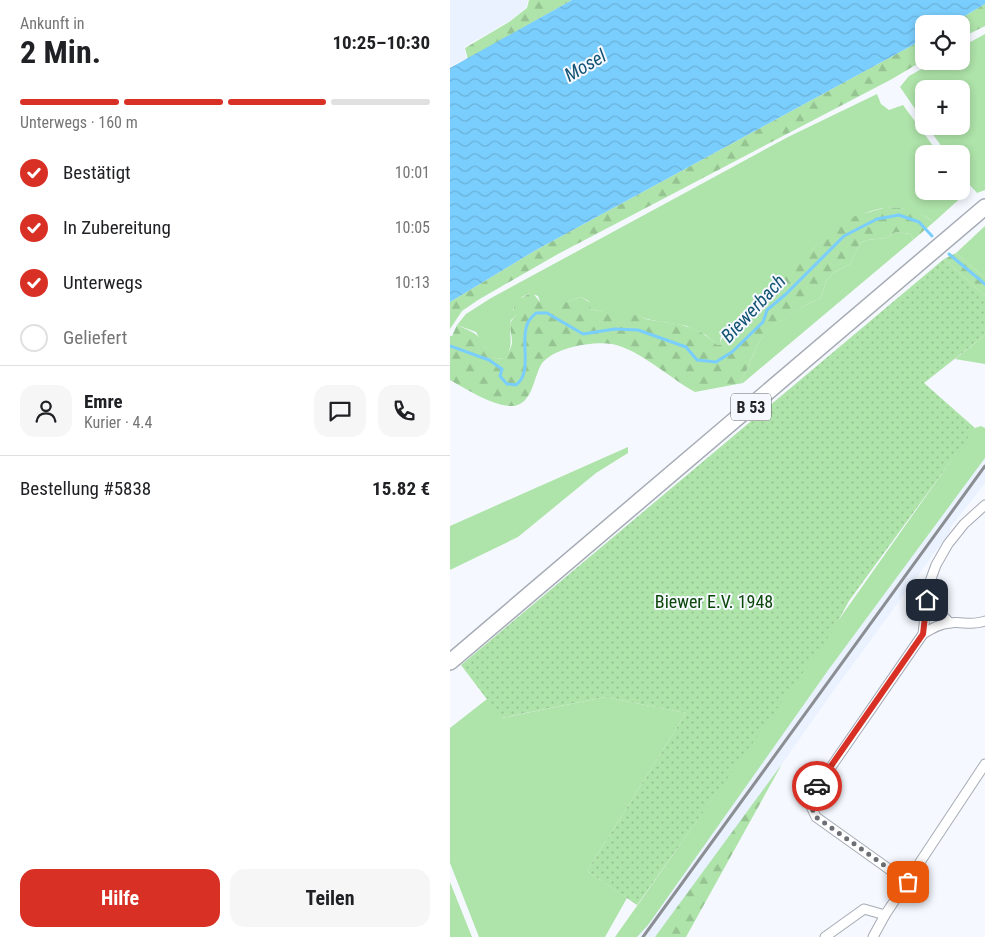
<!DOCTYPE html>
<html lang="de">
<meta charset="utf-8">
<style>
body{margin:0;font-family:"Roboto Condensed",sans-serif;background:#f6f6f6;color:#202124;height:100vh;display:flex;flex-direction:column;font-size:19px;white-space:nowrap}
*{box-sizing:border-box;margin:0}
p{font-size:16px;color:#757577}
.icon{flex:none;width:28px;height:28px;fill:none;stroke:currentColor;stroke-width:2;stroke-linecap:round;stroke-linejoin:round}
.map{position:relative;flex:1;overflow:hidden}
.panel{display:flex;flex-direction:column;background:#fff;width:450px}
.panel>*{flex:none}
.buttons{position:absolute;left:465px;top:15px;display:grid;gap:10px}
.buttons a{display:grid;place-items:center;width:55px;height:55px;border-radius:10px;background:#fff;box-shadow:0 2px 8px #0003;font-size:25px}
.pin{position:absolute;display:grid;place-items:center;width:42px;height:42px;color:#fff;margin:-21px;border-radius:10px;box-shadow:0 2px 8px #0006}
.courier{position:absolute;display:grid;place-items:center;width:50px;height:50px;margin:-25px;border:4px solid #d93025;border-radius:50%;background:#fff;color:#222;box-shadow:0 1px 6px #0007}
.summary em{font-style:normal;font-weight:700}
.summary div{display:flex;flex-direction:column-reverse}
.summary{display:flex;align-items:center;justify-content:space-between;height:85px;padding:0 20px}
h1{font-size:32px;font-weight:700;line-height:38px}
.bar{display:grid;grid-template-columns:repeat(4,1fr);gap:8px 5px;align-content:center;height:60px;padding:0 20px}
.bar i{height:6px;border-radius:4px;background:#e0e0e0}
.bar .on{background:#d93025}
.bar p{grid-column:span 4}
.line{display:flex;align-items:center;gap:12px;padding:0 20px;border-top:1px solid #e0e0e0}
.line div{flex:1}
.round{display:grid;place-items:center;flex:none;width:52px;height:52px;border-radius:15px;background:#f6f6f6}
ol{padding:0 20px;list-style:none}
li{display:flex;align-items:center;gap:15px;height:55px}
li p{margin-inline-start:auto}
li .icon{padding:5px;border-radius:50%;background:#d93025;color:#fff;stroke-width:4}
li:last-child{color:#757577}
li i{width:28px;height:28px;border:2px solid #e0e0e0;border-radius:50%}
.cta{display:flex;gap:10px;margin-top:auto;padding:10px 20px}
.cta a{flex:1;height:58px;border-radius:15px;background:#d93025;color:#fff;font-size:20px;font-weight:700;line-height:58px;text-align:center}
.cta a+a{background:#f6f6f6;color:#202124}
main{display:flex;flex:1;min-height:0}
.map>svg:first-child{display:block}
.built{fill:#eaf1ff}
.grass{fill:#aee3a9}
.forest{fill:url(#forest-firs)}
.park{fill:url(#park-dots)}
.water{fill:url(#water-waves)}
.lines{fill:none;stroke-linecap:round;stroke-linejoin:round}
.stream{stroke:#7acefd;stroke-width:3}
.street-casing{stroke:#a6abb5;stroke-width:11}
.primary-casing{stroke:#a6abb5;stroke-width:18}
.street{stroke:#fff;stroke-width:9}
.primary{stroke:#fff;stroke-width:15}
.rail{stroke:#8b8e93;stroke-width:3}
.done{stroke:#6c6f74;stroke-width:5;stroke-dasharray:0 9}
.route{stroke:#d93025;stroke-width:6}
.labels{text-anchor:middle;stroke-width:4;stroke-linejoin:round;paint-order:stroke}
.shield{fill:#f5f9ff;stroke:#626569;stroke-width:1}
.shield-label{font-size:16px;font-weight:bold;fill:#232529}
.park-label{font-size:18px;fill:#0d480b;stroke:#f5f9ff}
.water-label{font-size:19px;font-style:italic;fill:#135474;stroke:#f5f9ff}
</style>
<main>
<section class="panel">
<div class="summary"><div><h1>2 Min.</h1><p>Ankunft in</p></div><em>10:25–10:30</em></div>
<div class="bar"><i class="on"></i><i class="on"></i><i class="on"></i><i></i><p>Unterwegs · 160 m</p></div>
<ol>
<li><svg class="icon" aria-label="check" viewBox="0 0 24 24"><path d="M5 12l5 5 9-10"/></svg>Bestätigt<p>10:01</p></li>
<li><svg class="icon" aria-label="check" viewBox="0 0 24 24"><path d="M5 12l5 5 9-10"/></svg>In Zubereitung<p>10:05</p></li>
<li><svg class="icon" aria-label="check" viewBox="0 0 24 24"><path d="M5 12l5 5 9-10"/></svg>Unterwegs<p>10:13</p></li>
<li><i></i>Geliefert</li>
</ol>
<div class="line" style="height:90px"><a class="round"><svg class="icon" aria-label="person" viewBox="0 0 24 24"><circle cx="12" cy="8" r="4"/><path d="M4 21q1-7 8-7t8 7"/></svg></a><div><b>Emre</b><p>Kurier · 4.4</p></div><a class="round"><svg class="icon" aria-label="chat" viewBox="0 0 24 24"><path d="M4 5h16v11H9l-5 4z"/></svg></a><a class="round"><svg class="icon" aria-label="phone" viewBox="0 0 24 24"><path d="M5 4h4l2 5-3 2q2 4 5 5l2-3 5 2v4C11 20 4 13 5 4z"/></svg></a></div>
<div class="line" style="height:65px"><div>Bestellung #5838</div><b>15.82 €</b></div>
<div class="cta"><a>Hilfe</a><a>Teilen</a></div>
</section>
<div class="map">
<svg width="535" height="937" viewBox="0 0 535 937">
<defs>
<pattern id="forest-firs" width="22" height="20" patternUnits="userSpaceOnUse" patternTransform="scale(1.25)"><rect width="22" height="20" fill="#aee3a9"/><path d="M5 1l3.5 6h-7zM16 11l3.5 6h-7z" fill="#95c391"/></pattern>
<pattern id="park-dots" width="8" height="8" patternUnits="userSpaceOnUse" patternTransform="scale(1.25)"><rect width="8" height="8" fill="#aee3a9"/><path d="M2 2h.1M6 6h.1" fill="none" stroke="#95c391" stroke-width="1.8" stroke-linecap="round"/></pattern>
<pattern id="water-waves" width="16" height="10" patternUnits="userSpaceOnUse" patternTransform="scale(1.25)"><rect width="16" height="10" fill="#7acefd"/><path d="M0 5q4-4 8 0t8 0" fill="none" stroke="#69b1d9"/></pattern>
</defs>
<rect width="100%" height="100%" fill="#f5f9ff"/>
<g class="built">
<polygon points="0,0 78,0 76,8 59,21 14,47 17,58 0,67"/>
<polygon points="535,458 535,483 500,528 501,530 382,693 300,809 205,937 187,937 379,669"/>
</g>
<g class="grass">
<polygon points="535,34 535,190 527,193 511,175 511,154 497,154 477,126 511,126 511,89 474,89 474,122 450,87 459,76 486,61 511,61 511,47"/>
<path d="M427 94 431 104 439 110 453 105 489 154H474V191H511V184L515 190V194L484 222C428 183 384 231 343 267 322 285 299 302 287 327L285 325 276 329V336H271L270 342 274 345H267L256 335 237 326 201 320 171 312 161 314 140 309 139 301 131 297 117 302H90L88 296 80 293 72 297 63 309 66 316 61 320C58 337 65 343 55 359L46 358 42 351 34 347 26 332 7 325 16 314 41 298 338 137Z"/>
<polygon points="535,226 535,278 506,253"/>
<path d="M446 232 461 234 463 240 293 383 291 380C299 368 302 356 308 344 318 325 352 306 371 298L376 281 383 273 400 264 410 243 417 240 436 238Z"/>
<polygon points="535,335 535,364 505,359"/>
<polygon points="531,426 535,428 535,458 379,669 198,925 187,937 165,937 517,438 525,428"/>
<polygon points="178,447 178,453 146,473 68,537 0,570 0,526"/>
<polygon points="155,697 236,713 137,871 177,898 155,937 29,937 0,863 0,728 37,699 52,718"/>
<polygon points="0,882 22,937 0,937"/>
</g>
<g class="forest">
<polygon points="79,0 122,0 18,59 15,48 59,22 77,8"/>
<polygon points="535,4 535,26 511,38 511,24 501,24"/>
<polygon points="474,39 474,60 442,79 108,254 28,300 12,311 0,329 0,302 86,250"/>
<path d="M437 207 462 209 484 222 463 240 461 234 446 232 436 238 417 240 410 243 400 264 383 273 376 281 371 298C352 306 319 325 308 344 302 356 299 368 291 380L293 383 245 392C221 379 189 349 162 344 143 341 108 347 94 361 83 371 85 408 59 406 39 404 18 390 0 380V336H2L7 325C19 331 31 333 34 347L43 351 46 358 55 359C56 355 62 348 62 342 62 331 56 324 66 316L63 311 66 301 82 292 90 302H117L131 297 141 303 140 309C151 312 159 313 171 312 179 311 191 318 200 320 228 325 245 323 267 345H274L270 342 278 327 285 325 287 327 308 297 388 227 405 216Z"/>
<polygon points="506,253 535,278 535,296 494,259"/>
<polygon points="332,764 236,937 205,937"/>
</g>
<polygon class="park" points="494,259 535,296 535,335 474,383 525,428 399,601 382,632 187,905 137,871 236,713 155,697 51,718 11,665"/>
<polygon class="water" points="122,0 535,0 535,4 501,24 474,24 474,39 86,250 0,302 0,68"/>
<g class="lines">
<g class="stream">
<polyline points="499,254 535,284"/>
<path d="M0 346 39 360 52 369 50 376 57 384 66 385C83 372 70 343 77 325 78 320 83 316 86 313H97L133 334 165 329 188 330 236 347 247 360 266 362 282 352 313 322 317 310 336 294 394 236 427 219 449 215 469 222 482 236"/>
</g>
<defs>
<g id="street">
<polyline points="477,600 500,623"/>
<path d="M473 634C481 629 489 624 499 623 511 621 523 626 535 621"/>
<polyline points="457,882 366,817 359,802 361,796 473,634 478,587 486,565 498,544 514,524 535,505"/>
<polyline points="375,937 414,909 435,915"/>
<polyline points="423,937 435,915 535,764"/>
</g>
<polyline id="primary" points="0,662 535,207"/>
</defs>
<use href="#street" class="street-casing"/>
<use href="#primary" class="primary-casing"/>
<use href="#street" class="street"/>
<use href="#primary" class="primary"/>
<polyline class="rail" points="193,937 535,466"/>
</g>
<g class="lines">
<polyline class="done" points="367,786 359,802 366,817 458,882"/>
<polyline class="route" points="367,786 473,634 477,600"/>
</g>
<g class="labels">
<rect class="shield" x="281" y="393.5" width="40" height="27" rx="4"/>
<g class="shield-label">
<text x="301" y="413">B 53</text>
</g>
<g class="park-label">
<text x="264" y="608">Biewer E.V. 1948</text>
</g>
<g class="water-label">
<text transform="translate(135 65) rotate(-30)" y="7">Mosel</text>
<text transform="translate(303 308) rotate(-47)" y="7">Biewerbach</text>
</g>
</g>
</svg>
<div class="buttons">
<a><svg class="icon" aria-label="locate" viewBox="0 0 24 24"><circle cx="12" cy="12" r="6"/><path d="M12 2v4M12 18v4M2 12h4M18 12h4"/></svg></a>
<a>+</a>
<a>−</a>
</div>
<div class="pin" style="left:458px;top:882px;background:#ea580c"><svg class="icon" aria-label="bag" viewBox="0 0 24 24"><path d="M5 8h14l-1 12H6zM9 8a3 3 0 0 1 6 0"/></svg></div>
<div class="pin" style="left:477px;top:600px;background:#1f2937"><svg class="icon" aria-label="home" viewBox="0 0 24 24"><path d="M3 11l9-7 9 7M6 9v11h12V9"/></svg></div>
<div class="courier" style="left:367px;top:786px"><svg class="icon" aria-label="car" viewBox="0 0 24 24"><path d="M5 17H2v-5l4-1 3-4h7l3 4 3 1v5h-3M9 17h6M6 11h13"/><circle cx="7" cy="17" r="2"/><circle cx="17" cy="17" r="2"/></svg></div>
</div>
</main>
